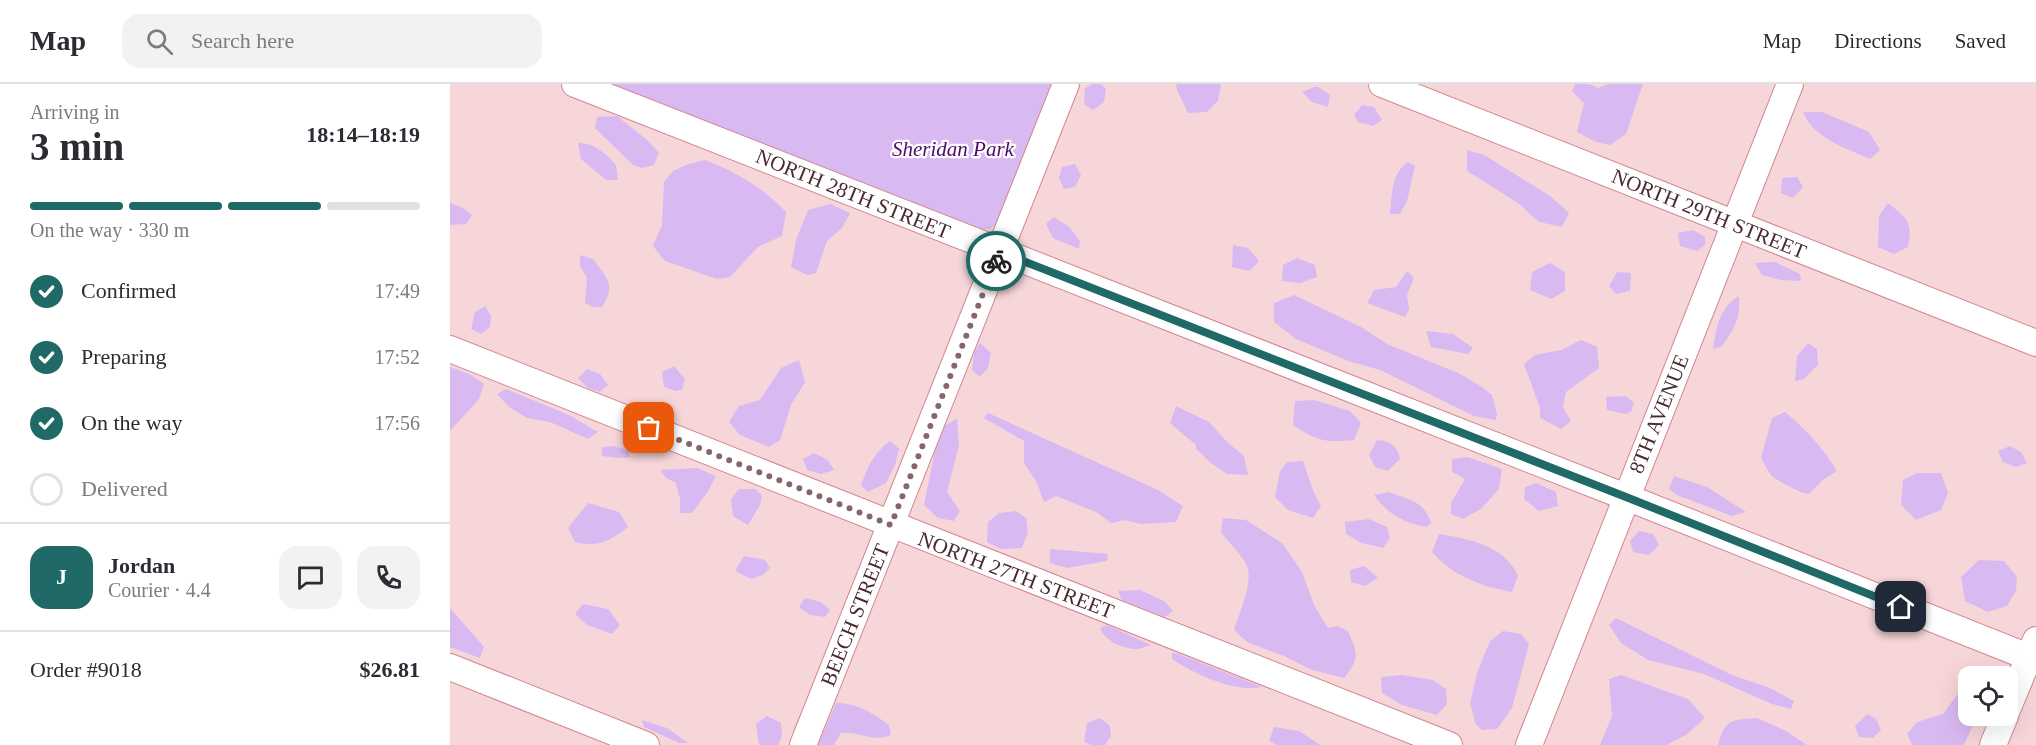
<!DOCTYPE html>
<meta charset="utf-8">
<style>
body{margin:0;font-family:Georgia,serif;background:#f2f2f3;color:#2b2b33;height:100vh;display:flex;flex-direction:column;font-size:22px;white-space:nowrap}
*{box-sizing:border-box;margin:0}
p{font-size:20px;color:#7c7c81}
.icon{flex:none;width:33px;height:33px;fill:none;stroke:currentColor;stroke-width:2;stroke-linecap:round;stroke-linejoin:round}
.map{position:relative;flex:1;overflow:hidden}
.sheet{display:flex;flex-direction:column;background:#fff;width:450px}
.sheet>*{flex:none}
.controls{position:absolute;left:1508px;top:582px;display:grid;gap:12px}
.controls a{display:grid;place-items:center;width:60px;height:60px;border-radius:12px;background:#fff;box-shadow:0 6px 24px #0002;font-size:30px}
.pin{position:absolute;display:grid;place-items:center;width:51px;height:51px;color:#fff;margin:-26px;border-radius:12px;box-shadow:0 3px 9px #0006}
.courier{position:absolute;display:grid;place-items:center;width:60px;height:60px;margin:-30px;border:4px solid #1f6a66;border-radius:50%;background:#fff;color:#222;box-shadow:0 2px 8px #0007}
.overview em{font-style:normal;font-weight:700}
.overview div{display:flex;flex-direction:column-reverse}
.overview{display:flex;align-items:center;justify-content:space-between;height:102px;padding:0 30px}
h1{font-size:39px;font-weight:700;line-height:45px}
.bar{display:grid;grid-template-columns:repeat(4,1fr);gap:9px 6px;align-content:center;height:72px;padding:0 30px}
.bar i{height:8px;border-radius:4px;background:#e1e1e2}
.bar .on{background:#1f6a66}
.bar p{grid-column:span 4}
.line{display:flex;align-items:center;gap:15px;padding:0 30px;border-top:2px solid #e1e1e2}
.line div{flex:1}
.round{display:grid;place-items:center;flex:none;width:63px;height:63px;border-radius:18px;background:#f2f2f3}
ol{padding:0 30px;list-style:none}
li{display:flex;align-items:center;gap:18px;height:66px}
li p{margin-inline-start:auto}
li .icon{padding:6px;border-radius:50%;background:#1f6a66;color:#fff;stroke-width:4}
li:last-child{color:#7c7c81}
li i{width:33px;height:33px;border:3px solid #e1e1e2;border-radius:50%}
header{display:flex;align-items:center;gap:36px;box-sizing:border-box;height:84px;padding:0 30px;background:#fff;border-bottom:2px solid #e1e1e2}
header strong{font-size:28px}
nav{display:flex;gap:33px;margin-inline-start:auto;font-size:21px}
.search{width:420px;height:54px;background:#f2f2f3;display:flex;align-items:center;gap:15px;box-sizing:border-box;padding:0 21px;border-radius:18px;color:#7c7c81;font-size:22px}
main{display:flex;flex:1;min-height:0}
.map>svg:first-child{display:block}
.green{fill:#d9b9f2}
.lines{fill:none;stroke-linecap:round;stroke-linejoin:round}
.minor-casing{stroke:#d18691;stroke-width:28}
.minor{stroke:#fff;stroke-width:26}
.done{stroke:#86666a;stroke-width:6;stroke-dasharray:0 10.8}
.route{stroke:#1f6a66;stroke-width:8}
.labels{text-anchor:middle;stroke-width:4.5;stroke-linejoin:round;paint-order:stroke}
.park-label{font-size:21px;font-style:italic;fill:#4e0a6f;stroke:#fff}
.street-label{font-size:21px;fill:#492a2f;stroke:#fff}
</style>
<header>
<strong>Map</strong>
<div class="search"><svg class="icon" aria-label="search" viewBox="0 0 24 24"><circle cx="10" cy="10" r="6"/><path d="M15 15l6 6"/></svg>Search here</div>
<nav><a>Map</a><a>Directions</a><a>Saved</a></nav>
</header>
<main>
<section class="sheet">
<div class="overview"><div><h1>3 min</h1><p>Arriving in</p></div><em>18:14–18:19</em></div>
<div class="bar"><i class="on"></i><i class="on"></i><i class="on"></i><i></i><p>On the way · 330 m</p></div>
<ol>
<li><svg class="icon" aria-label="check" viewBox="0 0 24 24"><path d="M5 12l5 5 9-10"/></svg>Confirmed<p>17:49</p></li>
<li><svg class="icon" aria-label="check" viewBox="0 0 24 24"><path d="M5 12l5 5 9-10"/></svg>Preparing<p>17:52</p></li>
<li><svg class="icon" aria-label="check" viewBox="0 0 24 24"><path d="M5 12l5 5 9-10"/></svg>On the way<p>17:56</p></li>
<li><i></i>Delivered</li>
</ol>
<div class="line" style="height:108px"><b class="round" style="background:#1f6a66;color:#fff">J</b><div><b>Jordan</b><p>Courier · 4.4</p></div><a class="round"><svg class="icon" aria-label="chat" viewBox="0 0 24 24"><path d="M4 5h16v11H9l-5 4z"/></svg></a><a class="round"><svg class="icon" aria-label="phone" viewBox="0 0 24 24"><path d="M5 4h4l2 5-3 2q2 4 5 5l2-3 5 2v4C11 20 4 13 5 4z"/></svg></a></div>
<div class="line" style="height:78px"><div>Order #9018</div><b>$26.81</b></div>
</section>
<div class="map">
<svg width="1586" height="661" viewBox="0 0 1586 661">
<rect width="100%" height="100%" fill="#f7d6d9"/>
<g class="green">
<path d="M159 0H603L549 136C544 144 539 146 529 146Z"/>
<polygon points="643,0 651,0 656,5 654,18 643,26 634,20 635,4"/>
<polygon points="726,0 771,0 768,17 757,28 738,29 727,6"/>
<polygon points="1125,0 1139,0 1148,4 1158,0 1193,0 1176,50 1160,61 1146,58 1127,48 1134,19 1122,7"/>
<polygon points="867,2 880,11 878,23 862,18 852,8"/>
<polygon points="912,21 924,23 932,36 923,42 908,38 904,31"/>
<path d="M1353 28H1372L1419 48 1430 66 1420 75C1396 64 1363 54 1353 28Z"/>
<polygon points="167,32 197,56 209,69 204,81 192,84 183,81 145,44 147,33"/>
<path d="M128 59C145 59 155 69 166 81L168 96H156L131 75Z"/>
<polygon points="1017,66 1034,71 1100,112 1119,129 1112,143 1089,138 1068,119 1017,87"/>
<path d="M255 76C284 87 314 104 336 128L332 152 308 163 280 193 267 195 215 177 203 162 212 141 214 98 223 87 236 81Z"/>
<path d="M958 78 965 82 957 117 950 130H940C942 111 941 89 958 78Z"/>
<polygon points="625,80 631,91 625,103 614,105 609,94 612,83"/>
<polygon points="1347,93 1353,103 1343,114 1331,109 1332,94"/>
<polygon points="0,119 11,123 22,131 16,140 0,141"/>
<path d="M1438 119C1457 134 1463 139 1458 163L1444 170 1428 163 1429 132Z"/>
<polygon points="380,120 400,129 392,144 377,157 366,189 357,191 341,183 346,156 358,126"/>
<polygon points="604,133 619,143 630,157 629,165 603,154 596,140"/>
<polygon points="1243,146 1255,153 1255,161 1247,167 1230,162 1228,149"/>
<polygon points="783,161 798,164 809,177 800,187 782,183"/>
<path d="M130 171 143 175C156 193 167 201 152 223H143L135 219 137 194 130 182Z"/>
<polygon points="847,174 865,181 867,193 850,199 832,197 833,181"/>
<polygon points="1325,178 1350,190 1351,197 1331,196 1312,191 1305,179"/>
<polygon points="1100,179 1115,188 1115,207 1101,215 1080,206 1082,188"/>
<polygon points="957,187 964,194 957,211 959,225 955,233 917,219 924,206 946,203"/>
<polygon points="1167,188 1181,189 1180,207 1166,210 1159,202"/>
<polygon points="844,211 911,243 937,260 1008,289 1029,301 1042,311 1047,330 1046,336 1024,332 930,286 898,277 846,255 824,238 824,219"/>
<path d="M1289 212C1291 234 1284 246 1271 263L1263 265C1266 245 1270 222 1289 212Z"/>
<polygon points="35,222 41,232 40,243 31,250 21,245 25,228"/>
<polygon points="976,247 1003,250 1023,264 1018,270 981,263"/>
<polygon points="1131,256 1147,263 1149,284 1116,308 1113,323 1121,337 1111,345 1090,334 1090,324 1074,280 1085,271 1111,266"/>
<polygon points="530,259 541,269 538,284 530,293 522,286 524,269"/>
<polygon points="1358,259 1367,265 1368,281 1354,295 1345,297 1347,272"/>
<polygon points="349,276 355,298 341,321 330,356 319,363 290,351 279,338 289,322 310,316 331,284"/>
<polygon points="224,282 235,295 232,306 226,307 214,303 212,288"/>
<polygon points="0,283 19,290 34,300 29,315 0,347"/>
<polygon points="137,285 150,290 158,301 150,308 138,304 128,294"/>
<polygon points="56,305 119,331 148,348 138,355 100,338 77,334 59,323 47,310"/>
<polygon points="1176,312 1184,319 1181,328 1175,330 1157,326 1156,313"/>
<path d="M864 316 900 327 911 339 904 356C875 359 867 357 843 341L845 317Z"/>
<polygon points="726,322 759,338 778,359 794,372 798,391 777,390 761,379 746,365 746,361 720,339"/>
<path d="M1335 328C1356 345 1373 364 1387 387L1374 395 1359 410C1350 409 1327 397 1321 391 1317 386 1314 379 1311 374L1322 334Z"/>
<polygon points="538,329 708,406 733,422 726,438 691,440 675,436 661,439 646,428 606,412 594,418 586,397 574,379 574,357 534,334"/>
<polygon points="507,335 509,361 497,408 510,427 504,437 488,434 474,421 486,361 495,341"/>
<path d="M927 356C940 357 948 362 950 375L938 387 925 383 919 371Z"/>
<path d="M440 357 449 365 445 381 436 399 418 408 411 401C419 381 422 371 440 357Z"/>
<polygon points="164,362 179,367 180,373 168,374 152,372 152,363"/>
<polygon points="1560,362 1571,368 1577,379 1566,383 1553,378 1548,367"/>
<polygon points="364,369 378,376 384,386 371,390 357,386 353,375"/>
<polygon points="1018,373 1052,385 1049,405 1031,425 1013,435 1001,430 1001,419 1015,395 1002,388 1002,375"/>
<polygon points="853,377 864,409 871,422 863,434 838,426 825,413 830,387 837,378"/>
<polygon points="247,384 266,392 257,409 242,429 230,429 230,415 226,399 216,394 210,386"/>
<polygon points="1467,389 1491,389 1498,409 1491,426 1466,436 1451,421 1453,396"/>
<polygon points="1224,392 1257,403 1296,428 1282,432 1227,411 1219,405"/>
<polygon points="1086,399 1106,408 1108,422 1089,427 1074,415 1075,403"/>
<polygon points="289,405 306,405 312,412 310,421 298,441 283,432 281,415"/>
<path d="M938 408C957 415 975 417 981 439L977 443C953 439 938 430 924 411Z"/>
<path d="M138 419 169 428 178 443C160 457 148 464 125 458L118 444Z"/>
<polygon points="566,427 576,434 578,448 572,464 551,465 537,458 538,438 549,429"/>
<path d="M773 434 796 436 833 460 852 488 864 521 878 544 887 542 898 547C908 570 910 574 894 594L862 586 834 572 797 558 784 546C789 529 806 494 795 478 788 467 778 458 771 448Z"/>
<polygon points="919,435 937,443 940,454 933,464 912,459 896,450 895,438"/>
<polygon points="1189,447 1203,450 1209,461 1199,471 1183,468 1180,457"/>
<path d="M989 450C1019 455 1054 461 1068 492L1062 508C1033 503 1001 491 982 468Z"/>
<polygon points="600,465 658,470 657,477 617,484 600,479"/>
<polygon points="294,472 315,476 320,484 313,491 301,495 285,487"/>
<polygon points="1529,476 1554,477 1567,493 1566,507 1557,522 1538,528 1515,517 1511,493"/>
<polygon points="914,482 928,494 915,502 901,498 900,486"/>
<polygon points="690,506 714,517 723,527 715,533 672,516 668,507"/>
<polygon points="355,514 371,518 380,526 375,533 360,531 349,523"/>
<polygon points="133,520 158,525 170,541 162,550 137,541 125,530"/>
<polygon points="0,524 34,563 30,574 0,563"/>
<polygon points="1166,534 1282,591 1320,604 1344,617 1341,625 1322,620 1254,590 1198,576 1171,559 1159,541"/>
<path d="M657 541 701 561C697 562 691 565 687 565 674 565 654 557 650 544Z"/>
<polygon points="1053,547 1071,550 1079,560 1062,624 1047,645 1032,646 1026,641 1020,620 1027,589 1040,557"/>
<path d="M722 569H726L812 603C785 609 744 590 722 575Z"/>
<polygon points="952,591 983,596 996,605 997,620 987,631 952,621 932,609 931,593"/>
<polygon points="1171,591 1238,615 1255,634 1236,651 1216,661 1150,661 1162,632 1159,595"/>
<polygon points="1518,596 1518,632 1527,632 1514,661 1462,661 1457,650 1467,638 1493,630"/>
<path d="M386 619C408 619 422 629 439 641L441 651C420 659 412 647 391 649L384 661H368Z"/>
<polygon points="1417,630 1426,635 1431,646 1423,654 1409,653 1405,642"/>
<polygon points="317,632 331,639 332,652 328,661 309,661 306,640"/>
<polygon points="650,634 660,642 661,652 655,661 641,661 634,658 637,639"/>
<path d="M1307 634 1336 647 1357 661H1268C1275 634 1282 636 1307 634Z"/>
<polygon points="192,636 217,644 238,659 229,659 194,643"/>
<polygon points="824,643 849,647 870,661 827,661 819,657"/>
</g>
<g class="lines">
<defs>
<g id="minor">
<polyline points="125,0 1176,413 1586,576"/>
<polyline points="932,0 1586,259"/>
<polyline points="0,265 999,661"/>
<polyline points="0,583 196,661"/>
<polyline points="1557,626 1586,556"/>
<polyline points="353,661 616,0"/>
<polyline points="1079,661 1340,0"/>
<polyline points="1543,661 1555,632"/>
</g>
</defs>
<use href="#minor" class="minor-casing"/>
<use href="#minor" class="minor"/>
</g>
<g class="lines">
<polyline class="done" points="199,344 441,441 546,177"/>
<polyline class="route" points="546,177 550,168 1176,413 1451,523"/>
</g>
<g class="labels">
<g class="park-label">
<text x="503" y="72">Sheridan Park</text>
</g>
<g class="street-label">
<text transform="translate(403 110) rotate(22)" y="7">NORTH 28TH STREET</text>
<text transform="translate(1259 130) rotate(22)" y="7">NORTH 29TH STREET</text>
<text transform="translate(1209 330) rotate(-68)" y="7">8TH AVENUE</text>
<text transform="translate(566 491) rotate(21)" y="7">NORTH 27TH STREET</text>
<text transform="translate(405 531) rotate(-68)" y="7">BEECH STREET</text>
</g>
</g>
</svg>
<div class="controls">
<a><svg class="icon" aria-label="locate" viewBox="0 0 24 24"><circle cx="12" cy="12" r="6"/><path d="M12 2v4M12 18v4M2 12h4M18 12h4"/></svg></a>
</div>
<div class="pin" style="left:199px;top:344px;background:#ea580c"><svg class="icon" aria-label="bag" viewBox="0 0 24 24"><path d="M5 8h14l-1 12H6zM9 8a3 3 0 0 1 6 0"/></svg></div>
<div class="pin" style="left:1451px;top:523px;background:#1f2937"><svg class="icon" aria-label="home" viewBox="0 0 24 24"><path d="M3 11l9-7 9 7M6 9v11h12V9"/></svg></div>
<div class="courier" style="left:546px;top:177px"><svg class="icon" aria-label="bike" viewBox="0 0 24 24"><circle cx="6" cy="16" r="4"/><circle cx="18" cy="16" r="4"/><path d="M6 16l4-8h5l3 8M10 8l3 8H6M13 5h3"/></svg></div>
</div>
</main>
